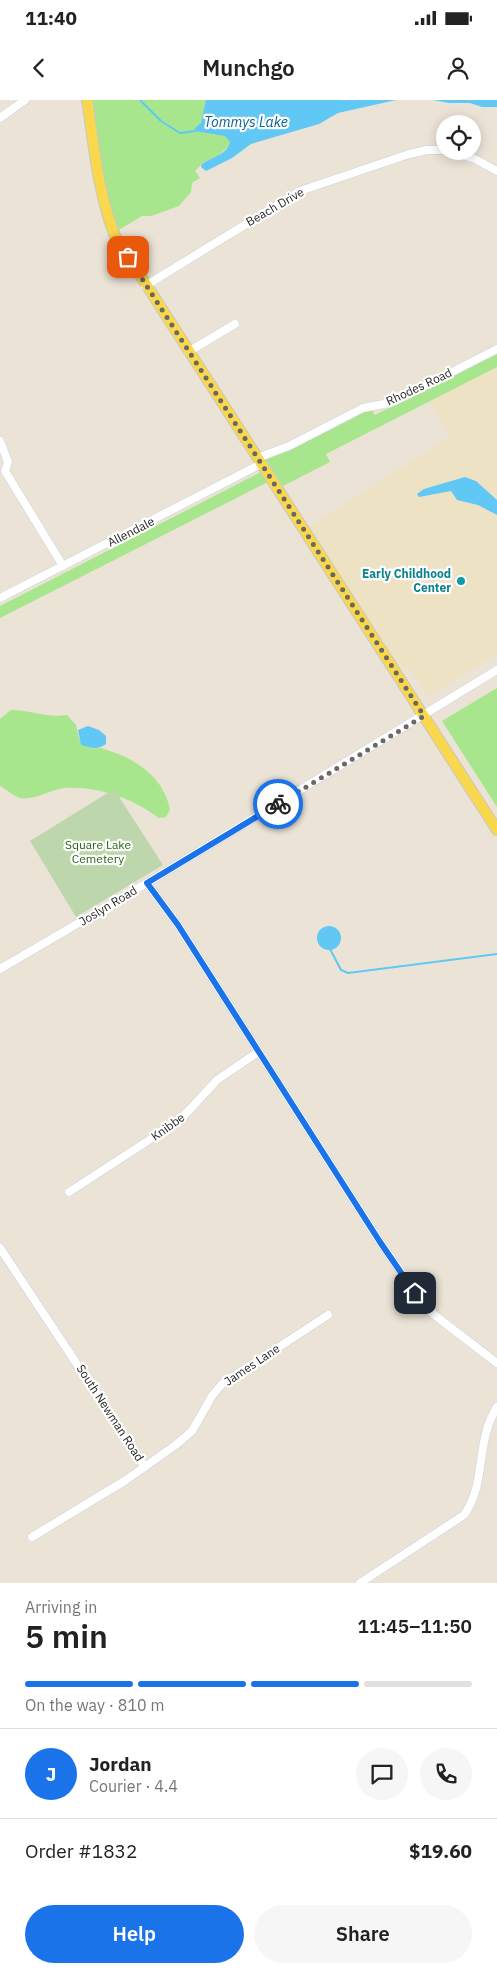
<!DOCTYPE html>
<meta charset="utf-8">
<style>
body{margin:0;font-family:"IBM Plex Sans",sans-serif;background:#f6f6f6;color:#222;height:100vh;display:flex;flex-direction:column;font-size:19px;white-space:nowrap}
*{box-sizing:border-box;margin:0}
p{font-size:16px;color:#767676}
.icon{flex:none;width:28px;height:28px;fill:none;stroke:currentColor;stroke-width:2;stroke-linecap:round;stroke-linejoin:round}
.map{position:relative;height:1483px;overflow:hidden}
.sheet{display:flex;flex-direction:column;background:#fff;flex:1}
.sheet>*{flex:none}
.tools{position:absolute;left:436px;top:15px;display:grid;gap:10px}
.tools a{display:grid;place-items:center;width:45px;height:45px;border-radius:50%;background:#fff;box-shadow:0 2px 12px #0003;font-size:25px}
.pin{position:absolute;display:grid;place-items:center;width:42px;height:42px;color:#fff;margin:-21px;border-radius:10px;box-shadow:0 2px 8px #0006}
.courier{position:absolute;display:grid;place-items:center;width:50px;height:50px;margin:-25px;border:4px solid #1a73e8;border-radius:50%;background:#fff;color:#222;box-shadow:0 1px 6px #0007}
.overview em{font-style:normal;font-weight:600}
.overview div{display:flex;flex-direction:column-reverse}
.overview{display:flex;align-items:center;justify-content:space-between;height:85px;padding:0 25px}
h1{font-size:32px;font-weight:600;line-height:38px}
.bar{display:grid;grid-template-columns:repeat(4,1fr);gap:8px 5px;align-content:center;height:60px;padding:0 25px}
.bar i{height:6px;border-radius:4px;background:#e0e0e0}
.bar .selected{background:#1a73e8}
.bar p{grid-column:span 4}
.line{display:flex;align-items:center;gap:12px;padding:0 25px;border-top:1px solid #e0e0e0}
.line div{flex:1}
.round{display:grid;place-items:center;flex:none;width:52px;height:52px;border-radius:26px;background:#f6f6f6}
.action{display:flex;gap:10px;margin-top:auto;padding:10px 25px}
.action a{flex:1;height:58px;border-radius:30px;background:#1a73e8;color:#fff;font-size:20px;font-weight:600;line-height:58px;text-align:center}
.action a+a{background:#f6f6f6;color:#222}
.status{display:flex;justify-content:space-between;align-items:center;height:35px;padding:0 25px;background:#fff;direction:ltr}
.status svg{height:14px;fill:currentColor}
header{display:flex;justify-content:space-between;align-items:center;height:65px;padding:0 25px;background:#fff;font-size:22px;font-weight:600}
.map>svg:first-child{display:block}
.education{fill:#eee2c4}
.green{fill:#a8e68e}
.cemetery{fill:#bed6ac}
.water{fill:#61c7f5}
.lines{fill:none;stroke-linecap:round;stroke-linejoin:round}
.stream{stroke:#61c7f5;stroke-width:2}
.minor-casing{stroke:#cccfe1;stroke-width:9}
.major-casing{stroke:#c7c7c7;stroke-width:12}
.minor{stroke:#fff;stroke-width:8}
.major{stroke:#f9d84d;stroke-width:10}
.done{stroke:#6b6864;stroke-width:5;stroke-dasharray:0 9}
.route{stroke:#1a73e8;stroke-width:6}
.culture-dot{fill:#0f9aa8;stroke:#fff;stroke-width:2}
.labels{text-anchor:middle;stroke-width:4.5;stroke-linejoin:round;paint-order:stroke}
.street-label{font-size:12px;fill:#262626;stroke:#fff}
.culture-label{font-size:12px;font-weight:bold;fill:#0d838f;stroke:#fff;text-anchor:end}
.park-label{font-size:12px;fill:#226514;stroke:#fff}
.water-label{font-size:14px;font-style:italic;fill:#05619c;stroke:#fff}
</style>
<div class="status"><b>11:40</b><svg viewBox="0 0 49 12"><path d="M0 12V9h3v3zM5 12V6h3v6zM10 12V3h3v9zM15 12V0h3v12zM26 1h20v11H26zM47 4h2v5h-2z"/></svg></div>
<header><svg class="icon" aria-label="back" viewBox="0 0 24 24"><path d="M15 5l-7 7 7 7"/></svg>Munchgo<svg class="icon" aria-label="person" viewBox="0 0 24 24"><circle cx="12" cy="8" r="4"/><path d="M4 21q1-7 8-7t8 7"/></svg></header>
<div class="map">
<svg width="497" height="1483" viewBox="0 0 497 1483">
<rect width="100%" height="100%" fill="#ebe3d6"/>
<polygon class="education" points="497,267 497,554 427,597 407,566 399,571 306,429 451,336 429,301"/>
<g class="green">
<polygon points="91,0 321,0 229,46 217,57 204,62 195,71 200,78 192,83 191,92 179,106 151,116 142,116 117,131 104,91"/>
<polygon points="497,254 497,267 326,354 330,362 283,386 266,360 370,307 375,315"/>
<polygon points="261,372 268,382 0,518 0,506"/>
<polygon points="497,588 497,707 442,621"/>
<path d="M11 610C32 610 44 618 67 615L76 625 79 639C83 642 88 647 92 648 96 649 100 647 104 649 134 658 164 676 170 710L166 717 159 718C133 699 99 686 65 688 51 689 34 701 20 698 13 696 6 689 0 686V619Z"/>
</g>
<polygon class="cemetery" points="114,689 163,765 76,817 30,741"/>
<g class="water">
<path d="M206 0H396L338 13 319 24 251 44 232 58 206 71 201 67 202 64C212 57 227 55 230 42L225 36 195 31V28L201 23Z"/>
<polygon points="433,0 497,0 497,7 482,7 470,3 449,3"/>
<polygon points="465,377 476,381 497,400 497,415 478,405 457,400 451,391 419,397 417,394 424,389"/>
<path d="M88 626 99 630 106 636V644C98 650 91 648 81 645L78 630Z"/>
<circle cx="329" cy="838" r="12"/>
</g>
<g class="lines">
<g class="stream">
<polyline points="140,0 161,21 180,33 195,31"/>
<polyline points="330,849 341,870 348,873 497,854"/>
</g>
<defs>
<g id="minor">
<polyline points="0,18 25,0"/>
<polyline points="449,51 475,59 497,71"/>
<polyline points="145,186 300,91 409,54 427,50 445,50"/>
<polyline points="188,252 235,224"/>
<polyline points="0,341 8,362 5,371 63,466"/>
<polyline points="257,358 289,346 363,308 389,303 409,294 497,249"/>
<polyline points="0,498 261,364"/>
<polyline points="147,783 178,825 380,1142 425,1206 437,1217 497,1263"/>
<polyline points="0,869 147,783 497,570"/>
<polyline points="69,1092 180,1020 217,980 258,952"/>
<polyline points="0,1148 145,1367"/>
<polyline points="32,1437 126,1380 177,1344 192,1331 212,1296 222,1284 328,1215"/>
<path d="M360 1483 464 1415C487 1383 475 1341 497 1307"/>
</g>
<path id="major" d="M87 0C94 46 98 93 115 136L497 730"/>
</defs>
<use href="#minor" class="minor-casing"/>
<use href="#major" class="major-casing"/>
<use href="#minor" class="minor"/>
<use href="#major" class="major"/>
</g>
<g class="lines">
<polyline class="done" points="128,157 424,616 278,704"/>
<polyline class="route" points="278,704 147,783 178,825 380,1142 415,1193"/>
</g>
<circle class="culture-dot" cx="461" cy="481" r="5"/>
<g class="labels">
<g class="street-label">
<text transform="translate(275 107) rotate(-30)" y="4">Beach Drive</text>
<text transform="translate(419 287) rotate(-25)" y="4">Rhodes Road</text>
<text transform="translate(131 432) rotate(-27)" y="4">Allendale</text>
<text transform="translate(108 806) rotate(-31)" y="4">Joslyn Road</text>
<text transform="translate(168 1027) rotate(-36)" y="4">Knibbe</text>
<text transform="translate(252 1265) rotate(-34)" y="4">James Lane</text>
<text transform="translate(110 1313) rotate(57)" y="4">South Newman Road</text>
</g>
<g class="culture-label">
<text x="451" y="478">Early Childhood<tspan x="451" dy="14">Center</tspan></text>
</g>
<g class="park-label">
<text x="98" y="749">Square Lake<tspan x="98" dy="14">Cemetery</tspan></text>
</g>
<g class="water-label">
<text x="246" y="27">Tommys Lake</text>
</g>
</g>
</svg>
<div class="tools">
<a><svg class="icon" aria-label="locate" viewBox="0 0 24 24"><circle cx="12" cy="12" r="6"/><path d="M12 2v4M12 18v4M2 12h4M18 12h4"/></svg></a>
</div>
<div class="pin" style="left:128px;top:157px;background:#ea580c"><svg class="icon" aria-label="bag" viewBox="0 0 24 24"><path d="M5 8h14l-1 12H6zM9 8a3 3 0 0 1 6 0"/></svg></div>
<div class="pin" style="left:415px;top:1193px;background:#1f2937"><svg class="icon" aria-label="home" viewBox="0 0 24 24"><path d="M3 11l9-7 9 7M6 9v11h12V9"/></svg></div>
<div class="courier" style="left:278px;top:704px"><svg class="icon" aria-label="bike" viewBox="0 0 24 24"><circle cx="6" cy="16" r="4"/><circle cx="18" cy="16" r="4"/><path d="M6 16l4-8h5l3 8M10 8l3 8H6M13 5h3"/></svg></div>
</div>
<section class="sheet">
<div class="overview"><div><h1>5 min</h1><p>Arriving in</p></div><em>11:45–11:50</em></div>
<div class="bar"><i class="selected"></i><i class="selected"></i><i class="selected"></i><i></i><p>On the way · 810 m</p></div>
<div class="line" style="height:90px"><b class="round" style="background:#1a73e8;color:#fff">J</b><div><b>Jordan</b><p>Courier · 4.4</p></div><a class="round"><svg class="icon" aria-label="chat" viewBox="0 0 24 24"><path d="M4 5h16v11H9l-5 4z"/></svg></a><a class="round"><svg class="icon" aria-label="phone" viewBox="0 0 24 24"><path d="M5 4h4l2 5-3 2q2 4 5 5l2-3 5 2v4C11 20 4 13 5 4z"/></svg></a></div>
<div class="line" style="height:65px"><div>Order #1832</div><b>$19.60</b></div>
<div class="action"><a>Help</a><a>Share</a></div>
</section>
